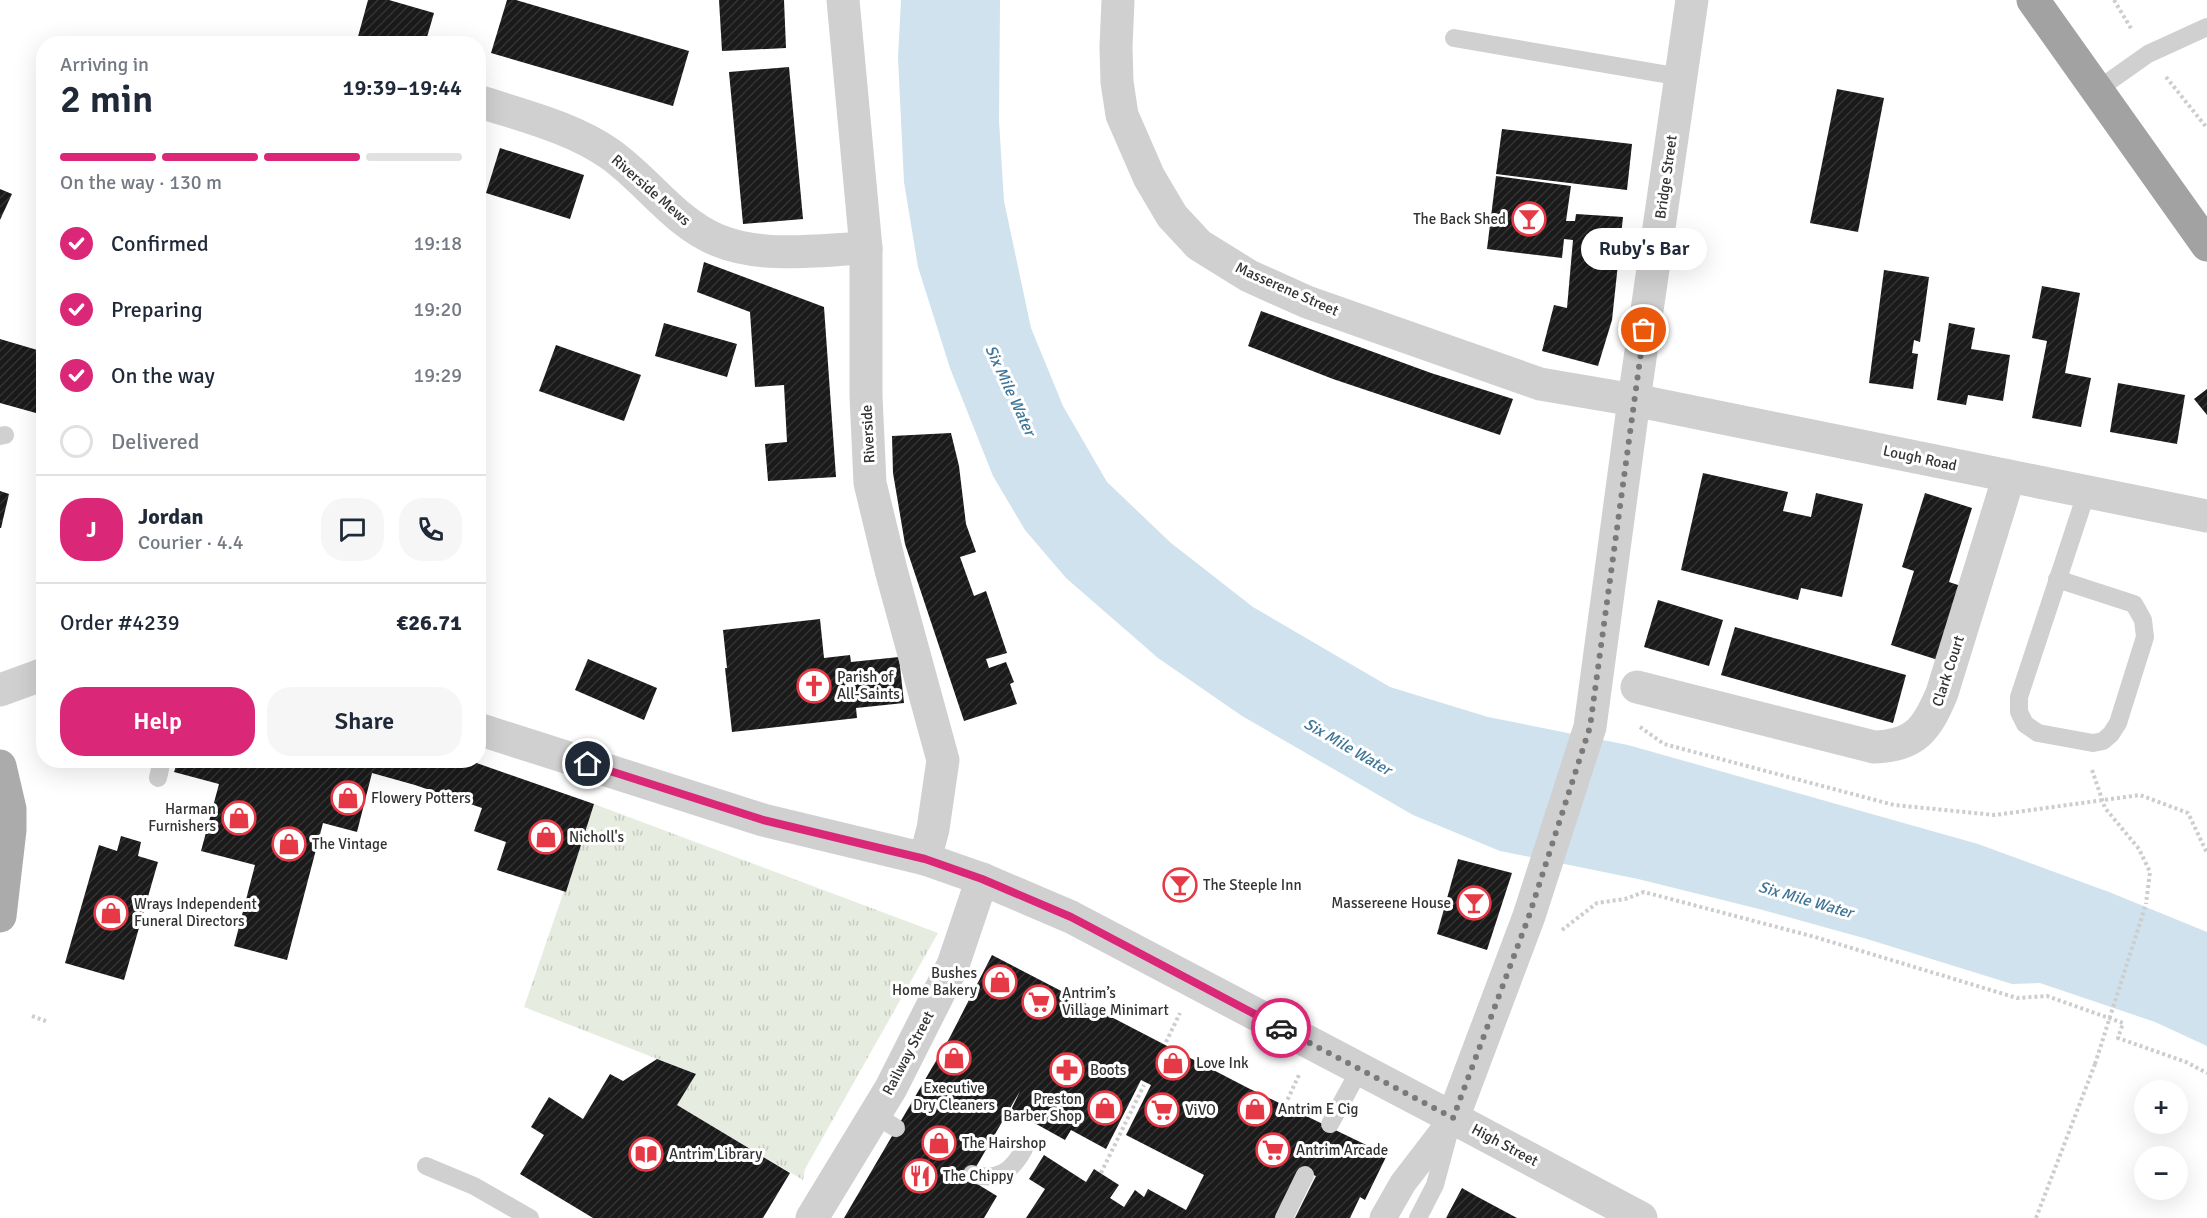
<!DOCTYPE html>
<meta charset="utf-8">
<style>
body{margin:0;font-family:Signika,sans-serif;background:#f6f6f7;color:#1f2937;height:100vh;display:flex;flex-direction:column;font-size:22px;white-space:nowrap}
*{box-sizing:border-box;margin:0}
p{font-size:20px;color:#747a83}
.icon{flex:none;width:33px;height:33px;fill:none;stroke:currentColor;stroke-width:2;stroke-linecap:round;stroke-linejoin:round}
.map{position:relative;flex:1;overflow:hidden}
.drawer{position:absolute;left:36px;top:36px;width:450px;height:732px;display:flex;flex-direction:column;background:#fff;border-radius:24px;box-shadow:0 6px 24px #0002}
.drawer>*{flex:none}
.tools{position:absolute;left:2134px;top:1080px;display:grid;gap:12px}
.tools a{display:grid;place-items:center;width:54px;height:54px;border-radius:50%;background:#fff;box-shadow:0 6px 24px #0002;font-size:30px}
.pin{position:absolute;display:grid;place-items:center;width:51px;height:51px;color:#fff;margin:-26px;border:3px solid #fff;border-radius:50%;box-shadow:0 2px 6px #0007}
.courier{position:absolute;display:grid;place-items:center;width:60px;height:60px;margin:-30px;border:4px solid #db2777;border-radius:50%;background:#fff;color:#222;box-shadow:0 2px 8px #0007}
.bubble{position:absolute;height:42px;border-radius:21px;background:#fff;box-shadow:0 6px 24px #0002;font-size:20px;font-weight:600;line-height:42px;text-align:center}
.summary em{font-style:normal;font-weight:600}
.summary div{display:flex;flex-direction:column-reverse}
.summary{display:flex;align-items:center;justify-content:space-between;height:102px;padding:0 24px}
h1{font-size:39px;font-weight:600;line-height:45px}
.bar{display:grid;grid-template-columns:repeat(4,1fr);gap:9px 6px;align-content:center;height:72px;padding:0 24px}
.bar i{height:8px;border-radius:4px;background:#e0e1e3}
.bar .active{background:#db2777}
.bar p{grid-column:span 4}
.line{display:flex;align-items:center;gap:15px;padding:0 24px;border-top:2px solid #e0e1e3}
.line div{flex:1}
.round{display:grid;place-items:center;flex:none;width:63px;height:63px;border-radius:24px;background:#f6f6f7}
ol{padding:0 24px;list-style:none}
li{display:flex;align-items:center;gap:18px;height:66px}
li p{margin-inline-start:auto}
li .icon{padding:6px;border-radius:50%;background:#db2777;color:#fff;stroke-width:4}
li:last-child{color:#747a83}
li i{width:33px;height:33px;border:3px solid #e0e1e3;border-radius:50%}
.cta{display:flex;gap:12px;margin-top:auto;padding:12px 24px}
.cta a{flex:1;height:69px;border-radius:24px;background:#db2777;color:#fff;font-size:24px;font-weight:600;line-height:69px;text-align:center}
.cta a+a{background:#f6f6f7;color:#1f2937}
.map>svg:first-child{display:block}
.park{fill:url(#park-tufts)}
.water{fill:#cfe2ee}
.building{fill:url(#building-hatch)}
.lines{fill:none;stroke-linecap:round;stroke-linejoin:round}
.path{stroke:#cdcdcd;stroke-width:4;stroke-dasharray:3 3;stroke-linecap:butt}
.service{stroke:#d0d0d0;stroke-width:18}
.pedestrian{stroke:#d0d0d0;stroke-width:27}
.minor{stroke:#d0d0d0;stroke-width:33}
.tertiary{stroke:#d0d0d0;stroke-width:33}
.primary{stroke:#ababab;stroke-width:33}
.trunk{stroke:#a2a2a2;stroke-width:33}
.path-bridge{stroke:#cdcdcd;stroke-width:4;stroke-dasharray:3 3;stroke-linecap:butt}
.done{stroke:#7a7a7a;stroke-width:6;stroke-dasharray:0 10.8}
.route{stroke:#db2777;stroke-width:8}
.labels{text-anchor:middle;stroke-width:6;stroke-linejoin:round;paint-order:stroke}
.street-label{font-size:15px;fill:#333;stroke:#fff}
.poi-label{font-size:15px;fill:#333;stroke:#fff;text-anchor:start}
.water-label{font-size:16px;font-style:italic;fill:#3f7597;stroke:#fff}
</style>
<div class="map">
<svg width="2207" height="1218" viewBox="0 0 2207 1218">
<defs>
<pattern id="park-tufts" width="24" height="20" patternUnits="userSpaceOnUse" patternTransform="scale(1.5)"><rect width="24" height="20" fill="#e6ecdf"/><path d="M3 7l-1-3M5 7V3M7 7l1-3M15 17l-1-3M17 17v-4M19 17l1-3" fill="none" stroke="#c6cbc0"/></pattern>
<pattern id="building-hatch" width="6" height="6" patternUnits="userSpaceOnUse" patternTransform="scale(1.5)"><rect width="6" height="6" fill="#1a1a1a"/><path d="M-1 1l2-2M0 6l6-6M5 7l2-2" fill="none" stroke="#333"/></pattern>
</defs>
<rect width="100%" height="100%" fill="#fff"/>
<polygon class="park" points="594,804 938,933 805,1169 803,1180 677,1105 696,1074 524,1007"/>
<polygon class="water" points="901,0 1000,0 999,121 1004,201 1031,328 1063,406 1107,482 1171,543 1253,607 1390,687 1488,717 1628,745 1978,844 2109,892 2207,932 2207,1046 2155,1022 2040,983 2012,984 1867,939 1759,909 1638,879 1500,851 1413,815 1242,716 1158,658 1066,578 1025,530 993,476 950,368 918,267 904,182 898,58"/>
<g class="building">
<polygon points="368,0 389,0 434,13 425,44 356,44"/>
<polygon points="507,0 516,0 689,51 673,106 491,53"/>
<polygon points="719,0 784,0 786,48 722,51"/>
<polygon points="789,67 803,219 743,224 729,72"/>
<polygon points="1837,89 1884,98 1858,232 1810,223"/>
<polygon points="1502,129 1632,144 1627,190 1496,174"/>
<polygon points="500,148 584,175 570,219 486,193"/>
<polygon points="1496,176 1571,186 1566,221 1575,221 1576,214 1623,217 1612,320 1598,366 1542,351 1554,305 1567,308 1573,240 1564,239 1562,258 1487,249"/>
<polygon points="0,189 12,194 0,220"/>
<polygon points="704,262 824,307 836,477 768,481 765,444 787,442 784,385 755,387 750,312 697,292"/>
<polygon points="1884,270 1929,277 1920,342 1914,340 1912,353 1918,354 1913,389 1869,383"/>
<polygon points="2042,286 2080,293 2065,373 2091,378 2081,427 2032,418 2047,341 2032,338"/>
<polygon points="1261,311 1431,373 1513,399 1500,435 1333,379 1248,346"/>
<polygon points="664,323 737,344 727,377 655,356"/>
<polygon points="1949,323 1975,328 1971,349 2010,355 2003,401 1968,395 1966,405 1937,400"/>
<polygon points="0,339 44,352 44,386 36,413 0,403"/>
<polygon points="556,345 641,375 624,421 539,391"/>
<polygon points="2118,383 2185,395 2177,444 2110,432"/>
<polygon points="2207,389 2207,415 2194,399"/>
<polygon points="951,433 959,466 966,524 976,552 960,557 974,596 986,591 1007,653 986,659 989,668 1006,662 1014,682 1010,684 1017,704 964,721 905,544 893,473 892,436"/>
<polygon points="1703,473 1788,492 1783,511 1811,517 1816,493 1863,504 1842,597 1801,588 1798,600 1681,570"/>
<polygon points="0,491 9,494 1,528 0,528"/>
<polygon points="1925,493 1972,508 1949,582 1961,586 1938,660 1891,645 1914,571 1902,567"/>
<polygon points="1658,600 1723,620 1709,666 1644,647"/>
<polygon points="820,619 824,658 850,655 851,662 899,657 904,703 856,708 857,718 732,732 725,668 727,668 723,630"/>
<polygon points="1735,627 1906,675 1893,723 1721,675"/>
<polygon points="588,659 657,688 644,720 575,690"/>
<polygon points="178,760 468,760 594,804 566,892 497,870 506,842 474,831 482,808 415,785 372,773 357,832 323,823 287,960 234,946 255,865 201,851 219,784 174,772"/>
<polygon points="121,836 141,842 138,856 158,862 124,980 65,963 99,845 117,851"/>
<polygon points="1458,859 1512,873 1487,950 1437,934"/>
<polygon points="992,955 1248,1088 1387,1155 1365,1200 1360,1197 1350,1218 1295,1218 1316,1176 1299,1169 1275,1218 1026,1218 1045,1189 1029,1179 1044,1155 1086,1182 1094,1169 1119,1185 1110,1198 1124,1207 1135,1190 1144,1197 1148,1189 1186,1210 1204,1175 1126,1135 1151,1085 1141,1080 1106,1149 1071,1130 1065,1140 1011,1110 1020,1091 969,1179 997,1196 984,1218 844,1218 950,1037"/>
<polygon points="657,1059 696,1074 677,1105 790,1173 763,1218 593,1218 520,1174 544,1135 531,1127 549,1097 583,1119 610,1074 623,1081"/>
<polygon points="1462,1188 1476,1196 1517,1218 1446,1218"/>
</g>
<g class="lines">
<g class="path">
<polyline points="2114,0 2132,30"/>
<polyline points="2166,77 2207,128"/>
<polyline points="1640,727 1664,744 1894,805 1995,815 2140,795 2188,813 2207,853"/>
<polyline points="2092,770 2105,808 2139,849 2150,872 2146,904"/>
<polyline points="1562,930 1597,903 1625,899 1644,892 1815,937 2017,998 2047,996 2123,1023 2118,1038 2186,1062 2207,1073"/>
<polyline points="32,1016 46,1021"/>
<polyline points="1166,1042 1180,1013"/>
<polyline points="1285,1105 1299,1075"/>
<polyline points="1101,1173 1144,1085"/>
<polyline points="2036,1218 2095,1064"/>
</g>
<g class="service">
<polyline points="1454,38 1681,77"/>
<polyline points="2097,90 2148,54 2207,27"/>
<polyline points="0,436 5,435"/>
<polyline points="2057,579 2134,604 2143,620 2145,637 2118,723 2111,734 2103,741 2093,743 2038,733 2025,724 2019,712 2019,697 2087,491"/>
<polyline points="158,778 162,760"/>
<polyline points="875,1115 896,1128"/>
<polyline points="1330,1124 1360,1069"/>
<polyline points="426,1166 474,1186 530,1218"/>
<path d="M972 1174C998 1182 1012 1171 1024 1149"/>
<polyline points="1284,1218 1305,1175"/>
<polyline points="1418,1218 1435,1185 1450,1129"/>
</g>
<polyline class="pedestrian" points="1383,1218 1403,1183 1453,1118"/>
<g class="minor">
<polyline points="843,0 866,248 866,396 870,483 891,570 943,760 933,829 925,859"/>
<polyline points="1118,0 1116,47 1117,82 1122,115 1149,177 1172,216 1199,245 1249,276 1307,302 1540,384 1634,400 2207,516"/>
<path d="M478 101C523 116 571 127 610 154 647 180 674 222 717 240 763 259 817 250 866 248"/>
<path d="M1637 687 1874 747C1915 746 1927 729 1942 693L2009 476"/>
<polyline points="0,690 44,674"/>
<polyline points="478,729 763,820 925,859 982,879"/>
<polyline points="1453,1118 1641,1218"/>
</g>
<polyline class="tertiary" points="812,1218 891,1088 953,965 982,879 1071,917 1453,1118 1529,916 1590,727 1634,400 1692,0"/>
<polyline class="primary" points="0,766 10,809 10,830 0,916"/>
<polyline class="trunk" points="2033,0 2207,245"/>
<polyline class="path-bridge" points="2095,1064 2146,904"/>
</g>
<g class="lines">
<polyline class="done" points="1281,1028 1453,1118 1529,916 1590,727 1644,330"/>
<polyline class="route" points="588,764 763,820 925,859 982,879 1071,917 1281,1028"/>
</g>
<defs>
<symbol id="bar-ring" viewBox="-11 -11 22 22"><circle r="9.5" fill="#fff" stroke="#e63946" stroke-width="1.5"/><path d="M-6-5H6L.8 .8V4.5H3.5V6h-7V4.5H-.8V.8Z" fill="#e63946"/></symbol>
<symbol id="church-ring" viewBox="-11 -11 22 22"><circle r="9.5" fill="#fff" stroke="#e63946" stroke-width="1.5"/><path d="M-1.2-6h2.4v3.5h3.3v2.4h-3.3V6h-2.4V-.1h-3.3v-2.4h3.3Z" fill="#e63946"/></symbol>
<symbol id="shop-ring" viewBox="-11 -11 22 22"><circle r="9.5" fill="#fff" stroke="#e63946" stroke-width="1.5"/><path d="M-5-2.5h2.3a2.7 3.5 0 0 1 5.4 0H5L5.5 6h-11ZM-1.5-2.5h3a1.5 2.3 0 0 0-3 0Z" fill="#e63946"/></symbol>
<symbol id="supermarket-ring" viewBox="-11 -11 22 22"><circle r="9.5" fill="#fff" stroke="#e63946" stroke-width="1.5"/><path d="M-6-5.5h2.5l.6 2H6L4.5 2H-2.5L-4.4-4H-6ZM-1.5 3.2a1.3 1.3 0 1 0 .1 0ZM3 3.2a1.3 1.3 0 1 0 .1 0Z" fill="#e63946"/></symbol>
<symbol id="pharmacy-ring" viewBox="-11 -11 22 22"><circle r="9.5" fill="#fff" stroke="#e63946" stroke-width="1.5"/><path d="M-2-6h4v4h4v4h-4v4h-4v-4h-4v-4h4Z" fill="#e63946"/></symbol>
<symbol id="library-ring" viewBox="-11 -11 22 22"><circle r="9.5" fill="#fff" stroke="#e63946" stroke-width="1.5"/><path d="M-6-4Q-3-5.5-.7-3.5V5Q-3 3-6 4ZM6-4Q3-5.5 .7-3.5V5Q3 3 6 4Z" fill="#e63946"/></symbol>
<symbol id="restaurant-ring" viewBox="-11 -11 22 22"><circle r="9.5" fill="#fff" stroke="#e63946" stroke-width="1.5"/><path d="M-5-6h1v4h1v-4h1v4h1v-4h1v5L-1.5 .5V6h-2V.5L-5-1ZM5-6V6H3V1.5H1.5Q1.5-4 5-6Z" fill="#e63946"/></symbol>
</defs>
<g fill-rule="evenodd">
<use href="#bar-ring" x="1510" y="200" width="38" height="38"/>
<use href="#church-ring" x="795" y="667" width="38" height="38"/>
<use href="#shop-ring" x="329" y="779" width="38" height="38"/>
<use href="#shop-ring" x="220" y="799" width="38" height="38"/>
<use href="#shop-ring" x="527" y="818" width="38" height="38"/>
<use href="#shop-ring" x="270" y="825" width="38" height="38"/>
<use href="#bar-ring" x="1161" y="866" width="38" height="38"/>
<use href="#bar-ring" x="1455" y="884" width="38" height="38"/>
<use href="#shop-ring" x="92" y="894" width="38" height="38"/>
<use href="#shop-ring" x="981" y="963" width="38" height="38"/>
<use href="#supermarket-ring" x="1020" y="983" width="38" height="38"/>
<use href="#shop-ring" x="935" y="1039" width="38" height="38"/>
<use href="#shop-ring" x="1154" y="1044" width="38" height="38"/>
<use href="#pharmacy-ring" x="1048" y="1051" width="38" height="38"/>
<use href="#shop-ring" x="1086" y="1089" width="38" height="38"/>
<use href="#shop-ring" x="1236" y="1090" width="38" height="38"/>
<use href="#supermarket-ring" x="1143" y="1091" width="38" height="38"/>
<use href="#shop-ring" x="920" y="1124" width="38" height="38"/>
<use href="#supermarket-ring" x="1254" y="1131" width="38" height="38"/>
<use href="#library-ring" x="627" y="1135" width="38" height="38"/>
<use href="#restaurant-ring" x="901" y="1157" width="38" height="38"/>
</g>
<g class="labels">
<g class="street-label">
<text transform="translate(1666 177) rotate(-82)" y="5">Bridge Street</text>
<text transform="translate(651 190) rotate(41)" y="5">Riverside Mews</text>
<text transform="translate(1287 289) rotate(24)" y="5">Masserene Street</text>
<text transform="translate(868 434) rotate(-93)" y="5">Riverside</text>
<text transform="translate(1920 458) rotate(12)" y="5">Lough Road</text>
<text transform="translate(1948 671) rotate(-72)" y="5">Clark Court</text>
<text transform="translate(908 1053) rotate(-62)" y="5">Railway Street</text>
<text transform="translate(1505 1145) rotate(28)" y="5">High Street</text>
</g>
<g class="poi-label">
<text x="1506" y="224" text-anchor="end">The Back Shed</text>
<text x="837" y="682">Parish of<tspan x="837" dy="17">All-Saints</tspan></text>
<text x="371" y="803">Flowery Potters</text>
<text x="216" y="814" text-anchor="end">Harman<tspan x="216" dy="17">Furnishers</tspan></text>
<text x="569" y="842">Nicholl's</text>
<text x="312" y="849">The Vintage</text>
<text x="1203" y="890">The Steeple Inn</text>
<text x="1451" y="908" text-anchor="end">Massereene House</text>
<text x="134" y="909">Wrays Independent<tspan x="134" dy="17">Funeral Directors</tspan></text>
<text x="977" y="978" text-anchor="end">Bushes<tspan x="977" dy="17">Home Bakery</tspan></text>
<text x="1062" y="998">Antrim’s<tspan x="1062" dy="17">Village Minimart</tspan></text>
<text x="1196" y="1068">Love Ink</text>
<text x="1090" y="1075">Boots</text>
<text x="954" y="1093" text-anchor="middle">Executive<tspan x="954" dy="17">Dry Cleaners</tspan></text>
<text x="1082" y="1104" text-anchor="end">Preston<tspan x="1082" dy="17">Barber Shop</tspan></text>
<text x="1278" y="1114">Antrim E Cig</text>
<text x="1185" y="1115">ViVO</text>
<text x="962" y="1148">The Hairshop</text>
<text x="1296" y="1155">Antrim Arcade</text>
<text x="669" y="1159">Antrim Library</text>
<text x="943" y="1181">The Chippy</text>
</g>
<g class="water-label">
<text transform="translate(1011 390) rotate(65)" y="6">Six Mile Water</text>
<text transform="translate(1348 746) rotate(30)" y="6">Six Mile Water</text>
<text transform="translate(1806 899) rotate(16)" y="6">Six Mile Water</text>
</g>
</g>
</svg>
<div class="tools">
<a>+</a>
<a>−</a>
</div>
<div class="pin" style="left:1644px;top:330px;background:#ea580c"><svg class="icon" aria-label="bag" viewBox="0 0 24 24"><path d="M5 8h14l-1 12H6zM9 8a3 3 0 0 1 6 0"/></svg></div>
<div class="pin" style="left:588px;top:764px;background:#1f2937"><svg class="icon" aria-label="home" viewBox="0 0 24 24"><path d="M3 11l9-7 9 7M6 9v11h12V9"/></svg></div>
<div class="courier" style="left:1281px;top:1028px"><svg class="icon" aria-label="car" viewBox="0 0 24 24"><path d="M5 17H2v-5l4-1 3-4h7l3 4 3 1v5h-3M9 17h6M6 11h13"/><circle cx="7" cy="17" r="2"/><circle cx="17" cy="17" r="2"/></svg></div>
<div class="bubble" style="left:1581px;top:228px;width:126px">Ruby's Bar</div>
<section class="drawer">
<div class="summary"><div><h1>2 min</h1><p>Arriving in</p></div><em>19:39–19:44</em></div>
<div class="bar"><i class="active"></i><i class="active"></i><i class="active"></i><i></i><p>On the way · 130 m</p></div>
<ol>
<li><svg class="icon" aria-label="check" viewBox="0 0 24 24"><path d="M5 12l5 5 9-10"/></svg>Confirmed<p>19:18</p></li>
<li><svg class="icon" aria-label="check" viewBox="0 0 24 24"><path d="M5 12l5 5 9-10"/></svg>Preparing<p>19:20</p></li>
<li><svg class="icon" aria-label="check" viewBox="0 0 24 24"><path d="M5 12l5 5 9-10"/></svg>On the way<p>19:29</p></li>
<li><i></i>Delivered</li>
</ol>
<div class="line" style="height:108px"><b class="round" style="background:#db2777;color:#fff">J</b><div><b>Jordan</b><p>Courier · 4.4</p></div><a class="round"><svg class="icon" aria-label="chat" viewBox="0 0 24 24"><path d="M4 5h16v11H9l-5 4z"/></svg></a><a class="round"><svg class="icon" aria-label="phone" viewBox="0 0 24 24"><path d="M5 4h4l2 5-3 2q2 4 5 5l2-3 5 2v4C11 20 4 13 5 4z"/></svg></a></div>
<div class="line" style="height:78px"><div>Order #4239</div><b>€26.71</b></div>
<div class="cta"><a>Help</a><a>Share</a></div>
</section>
</div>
